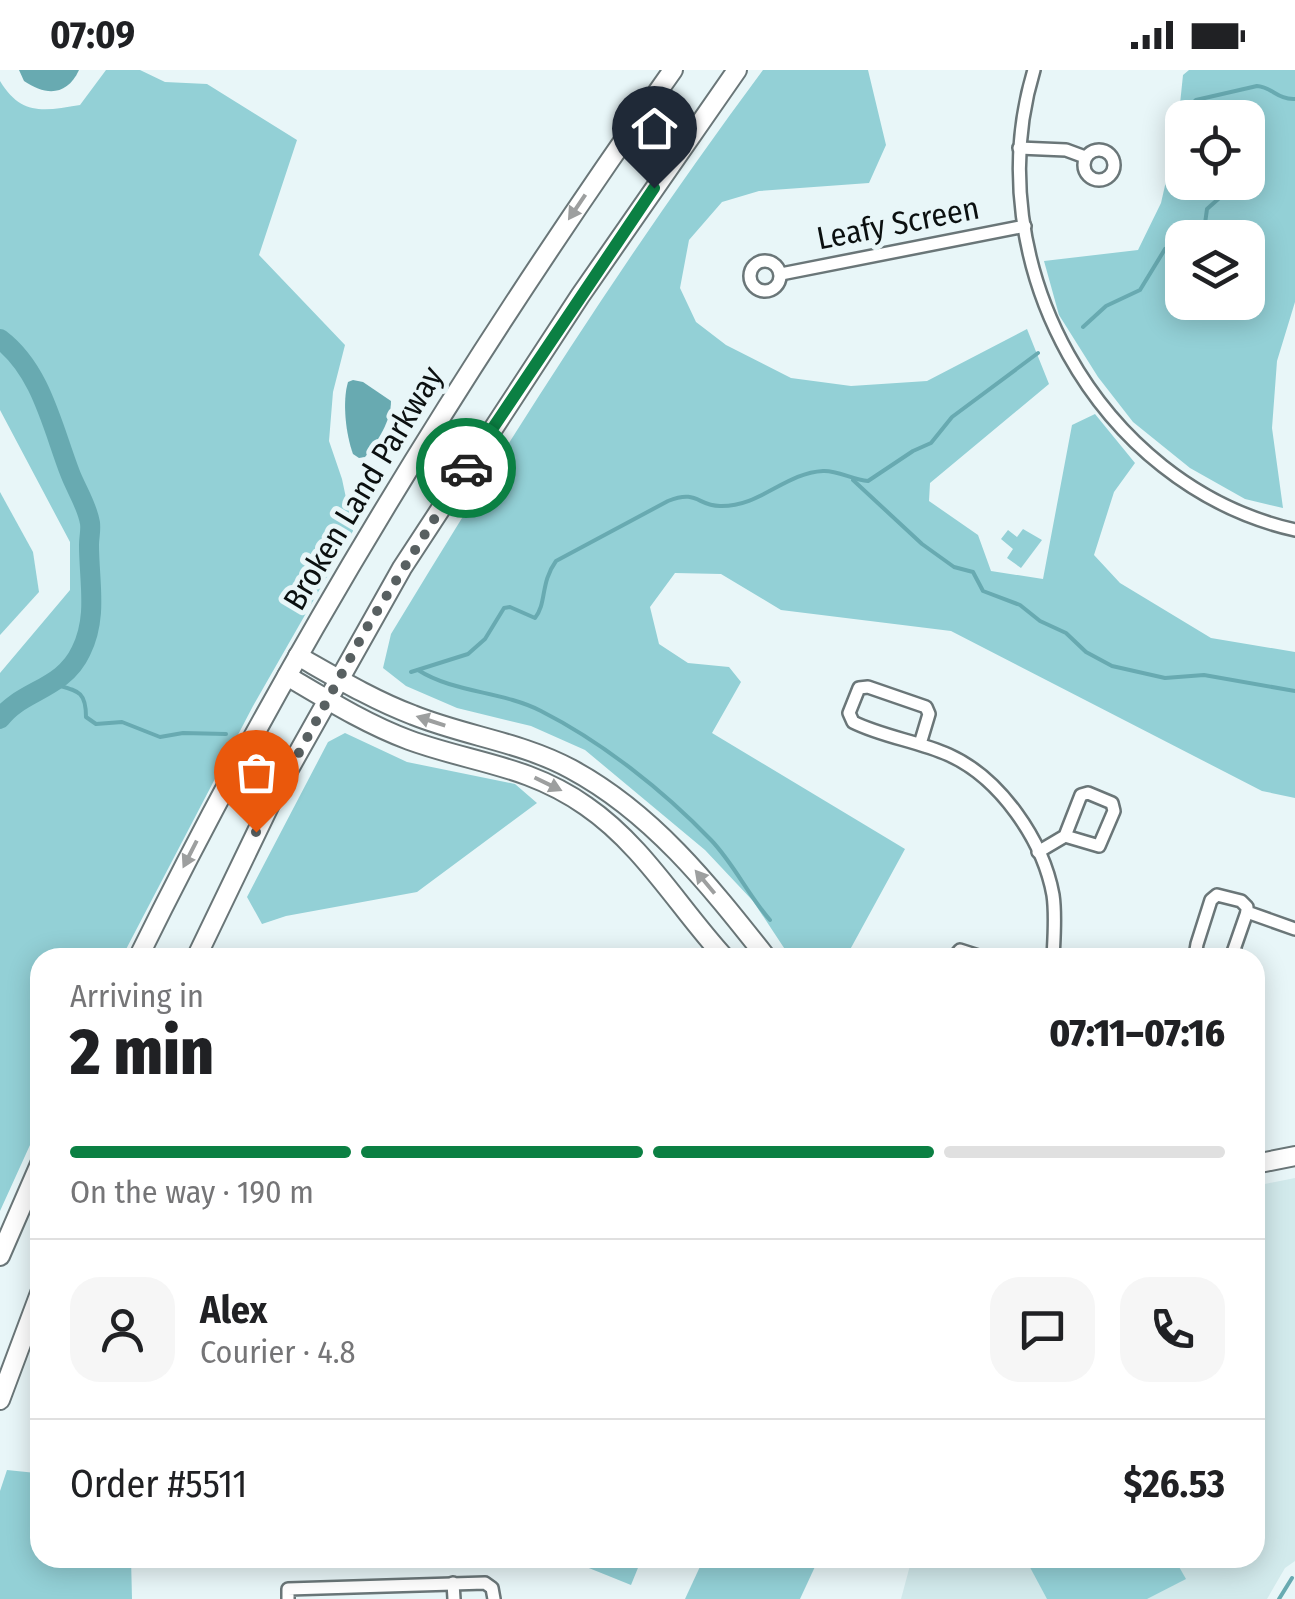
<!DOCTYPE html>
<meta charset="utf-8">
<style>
body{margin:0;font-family:"Fira Sans Condensed",sans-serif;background:#f6f6f6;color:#202124;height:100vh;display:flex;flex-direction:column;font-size:38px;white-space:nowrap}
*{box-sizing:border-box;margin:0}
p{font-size:32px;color:#757577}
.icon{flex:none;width:55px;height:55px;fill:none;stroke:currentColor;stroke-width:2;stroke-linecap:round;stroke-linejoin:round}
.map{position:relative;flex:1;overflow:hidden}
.details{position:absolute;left:30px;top:878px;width:1235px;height:620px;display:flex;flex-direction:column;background:#fff;border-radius:30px;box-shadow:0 5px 25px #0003}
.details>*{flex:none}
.fabs{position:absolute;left:1165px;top:30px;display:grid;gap:20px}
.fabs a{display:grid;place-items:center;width:100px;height:100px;border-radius:20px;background:#fff;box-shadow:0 5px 25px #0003;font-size:50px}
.pin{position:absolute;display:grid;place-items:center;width:85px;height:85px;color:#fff;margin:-102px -42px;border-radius:50% 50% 50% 0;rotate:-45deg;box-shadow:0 0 10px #0007}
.pin .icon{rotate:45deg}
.courier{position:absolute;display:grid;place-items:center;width:100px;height:100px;margin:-50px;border:8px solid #0b8043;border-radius:50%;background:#fff;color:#222;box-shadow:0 2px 12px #0007}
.head em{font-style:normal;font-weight:800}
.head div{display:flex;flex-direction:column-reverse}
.head{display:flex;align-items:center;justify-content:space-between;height:170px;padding:0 40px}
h1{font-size:65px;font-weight:800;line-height:75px}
.bar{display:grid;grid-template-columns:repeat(4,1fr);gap:15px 10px;align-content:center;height:120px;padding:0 40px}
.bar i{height:12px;border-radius:8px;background:#e0e0e0}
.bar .current{background:#0b8043}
.bar p{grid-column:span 4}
.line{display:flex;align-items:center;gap:25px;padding:0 40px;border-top:2px solid #e0e0e0}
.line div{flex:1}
.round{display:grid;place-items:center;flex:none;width:105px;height:105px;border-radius:30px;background:#f6f6f6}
.status{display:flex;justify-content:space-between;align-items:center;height:70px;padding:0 50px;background:#fff;direction:ltr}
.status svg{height:28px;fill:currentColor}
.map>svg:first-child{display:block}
.built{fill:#d2eaec}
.green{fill:#93d0d6;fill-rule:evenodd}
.water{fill:#68aab1}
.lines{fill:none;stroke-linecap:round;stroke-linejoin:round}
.stream{stroke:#68aab1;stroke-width:4}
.river{stroke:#68aab1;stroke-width:20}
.street-casing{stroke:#6a7678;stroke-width:16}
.secondary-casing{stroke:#6a7678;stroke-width:22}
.primary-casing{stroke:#6a7678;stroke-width:22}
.street{stroke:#fff;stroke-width:11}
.secondary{stroke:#fff;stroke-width:18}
.primary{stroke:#fff;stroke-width:18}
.oneway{fill:#9d9f9f}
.done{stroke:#586061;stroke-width:10;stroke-dasharray:0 18}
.route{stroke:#0b8043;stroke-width:12}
.labels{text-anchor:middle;stroke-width:10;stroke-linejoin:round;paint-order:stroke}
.street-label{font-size:32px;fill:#0b1010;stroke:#e8f6f8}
</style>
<div class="status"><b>07:09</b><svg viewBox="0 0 49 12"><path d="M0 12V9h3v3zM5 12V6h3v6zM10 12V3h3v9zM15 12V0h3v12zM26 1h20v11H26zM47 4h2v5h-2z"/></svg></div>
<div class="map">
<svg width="1295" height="1529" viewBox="0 0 1295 1529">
<rect width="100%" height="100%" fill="#e8f6f8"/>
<polygon class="built" points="1295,1108 1295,1491 1285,1498 1267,1529 901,1529 912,1488 1255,1488 1255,1116"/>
<g class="green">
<path d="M106 0H140L165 12 207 14 297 70 259 185 345 275 333 322 329 371 342 409 353 461 253 636 122 887 40 888V1053L0 1141V603L70 520V472L0 340V11C21 46 44 41 80 35Z"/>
<path d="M763 0H868L886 75 869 113 759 121 722 132 689 170 680 218 696 252 726 275 791 308 851 316 927 311 1027 259 1049 314 930 413 929 431 978 465 991 501 1043 509 1072 355 1095 344 1135 393 1114 422 1094 485 1120 513 1211 568 1295 582V728L1262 721 951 561 781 540 721 504 675 503 650 537 659 574 688 593 729 597 741 612 712 663 905 779 846 887H790L753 831 705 780 585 680 531 656 457 638 406 616 383 598 391 564C509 369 627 183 763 0Z"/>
<path d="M1189 0H1295V232L1277 291 1272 358 1283 438 1245 429 1190 398 1133 352 1098 307 1059 245 1044 191 1138 180 1161 133 1177 63 1183 5ZM1182 48H1248V112H1182ZM1182 168H1248V232H1182Z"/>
<polygon points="0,422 33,482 39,522 0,565"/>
<polygon points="1023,459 1042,470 1021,498 1007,488 1013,479 1001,469 1008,460 1017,467"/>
<polygon points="345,663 407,692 515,714 537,733 417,822 286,846 262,854 247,827 328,672"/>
<polygon points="7,1400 36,1403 40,1410 40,1488 131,1488 132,1529 0,1529 0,1421"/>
<polygon points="564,1488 642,1488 631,1515"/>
<polygon points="704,1488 819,1488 800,1529 685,1529"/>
<polygon points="1025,1488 1174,1488 1186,1509 1147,1529 1047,1529"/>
</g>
<g class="water">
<path d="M19 0H79C67 26 46 26 24 11Z"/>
<path d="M353 310 363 312 391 331C391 351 378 371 365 387L359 388 353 384C346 365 342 332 348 312Z"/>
</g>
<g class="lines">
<g class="stream">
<path d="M1189 48 1190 36 1196 30 1257 16C1272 17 1278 30 1295 29"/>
<polyline points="1203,168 1207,139 1225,123 1226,112"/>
<polyline points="1083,257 1106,236 1140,220 1165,179 1182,174"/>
<polyline points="853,410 922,474 954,497 973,502 983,521 1020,535 1040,551 1066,563 1086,582 1112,596 1165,608 1204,605 1295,621"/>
<path d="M418 600C454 623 502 621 541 641 602 672 663 720 711 770 734 794 748 825 770 850"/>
<path d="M411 602 468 584 485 569 504 538 510 537 535 548C547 533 540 513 556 491L668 431C698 419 697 436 720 436 760 437 785 403 823 401 837 400 853 410 868 411L913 381 931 373 952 347 1038 283"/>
<path d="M53 614C77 621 86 620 86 647L96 654 122 652 160 667 183 663 226 664"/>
<polyline points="1279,1529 1292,1508"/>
</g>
<path class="river" d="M0 269C41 300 52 356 70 403 76 419 87 435 90 453 91 461 89 467 89 475 89 512 98 547 81 581 63 620 21 620 0 649"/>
<defs>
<g id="street">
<path d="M1034 0C976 191 1097 415 1295 460"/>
<polyline points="1019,78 1066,80 1085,87"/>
<circle cx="1099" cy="95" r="15"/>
<circle cx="765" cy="206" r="15"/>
<polyline points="781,204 1025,156"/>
<path d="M920 674 929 644 926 637 868 617 859 618 849 643 853 652C883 667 918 671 949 685 1000 708 1043 770 1053 825 1056 845 1054 867 1053 888"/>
<polyline points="1038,782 1065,766 1081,725 1088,723 1112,733 1114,741 1099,776 1065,766"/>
<polyline points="953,888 960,880 985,888"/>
<polyline points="1203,888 1196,880 1197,874 1211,830 1217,825 1241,831 1247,837 1247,842 1295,859"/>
<polyline points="1231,888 1247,842"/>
<polyline points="453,1513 454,1529"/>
<polyline points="288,1529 288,1519 485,1513 492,1518 494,1529"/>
</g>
<g id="secondary">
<path d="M298 586C335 607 373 630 413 645 465 666 521 672 571 699 653 743 710 816 767 888"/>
<path d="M287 606C326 629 366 654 409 670 472 693 528 695 586 736 643 775 679 838 725 888"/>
<polyline points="1255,1094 1295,1086"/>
</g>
<g id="primary">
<path d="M138 888C291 577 473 282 673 0"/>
<polyline points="196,888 275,724 402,498 580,226 737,0"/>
<polyline points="0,1186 40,1094"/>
<polyline points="0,1330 40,1223"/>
</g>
</defs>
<use href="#street" class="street-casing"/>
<use href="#secondary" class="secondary-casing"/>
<use href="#primary" class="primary-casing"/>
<use href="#street" class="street"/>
<use href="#secondary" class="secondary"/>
<use href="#primary" class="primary"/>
</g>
<defs><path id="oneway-solid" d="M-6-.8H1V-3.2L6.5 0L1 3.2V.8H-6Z" transform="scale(2.5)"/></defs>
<g class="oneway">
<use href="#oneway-solid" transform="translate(577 137) rotate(124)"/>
<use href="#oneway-solid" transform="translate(431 651) rotate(-162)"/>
<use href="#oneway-solid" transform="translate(548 714) rotate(26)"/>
<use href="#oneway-solid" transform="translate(190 784) rotate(117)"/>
<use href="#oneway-solid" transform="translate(705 812) rotate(-130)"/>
</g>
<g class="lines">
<polyline class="done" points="256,762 366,559 466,398"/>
<polyline class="route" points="466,398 654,118"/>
</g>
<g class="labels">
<g class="street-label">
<text transform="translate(898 153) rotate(-11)" y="11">Leafy Screen</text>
<text transform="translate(363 418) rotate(-59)" y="11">Broken Land Parkway</text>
</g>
</g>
</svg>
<div class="fabs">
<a><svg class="icon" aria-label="locate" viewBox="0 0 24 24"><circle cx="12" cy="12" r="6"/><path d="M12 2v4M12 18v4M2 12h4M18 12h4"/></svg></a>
<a><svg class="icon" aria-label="layers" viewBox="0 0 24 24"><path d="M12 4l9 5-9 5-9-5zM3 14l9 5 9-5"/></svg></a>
</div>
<div class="pin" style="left:256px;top:762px;background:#ea580c"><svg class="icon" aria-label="bag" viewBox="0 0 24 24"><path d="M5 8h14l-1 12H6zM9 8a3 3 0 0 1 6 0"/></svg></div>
<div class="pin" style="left:654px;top:118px;background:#1f2937"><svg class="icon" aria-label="home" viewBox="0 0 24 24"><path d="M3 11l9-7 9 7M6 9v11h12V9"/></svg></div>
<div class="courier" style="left:466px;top:398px"><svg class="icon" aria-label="car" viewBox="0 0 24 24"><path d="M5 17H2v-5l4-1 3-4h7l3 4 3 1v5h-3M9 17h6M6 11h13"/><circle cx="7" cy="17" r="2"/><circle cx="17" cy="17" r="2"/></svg></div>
<section class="details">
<div class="head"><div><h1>2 min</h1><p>Arriving in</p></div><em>07:11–07:16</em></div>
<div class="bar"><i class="current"></i><i class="current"></i><i class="current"></i><i></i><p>On the way · 190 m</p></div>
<div class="line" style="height:180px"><a class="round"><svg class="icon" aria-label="person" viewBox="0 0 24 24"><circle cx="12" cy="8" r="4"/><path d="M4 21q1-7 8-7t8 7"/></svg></a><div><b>Alex</b><p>Courier · 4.8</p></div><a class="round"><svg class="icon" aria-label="chat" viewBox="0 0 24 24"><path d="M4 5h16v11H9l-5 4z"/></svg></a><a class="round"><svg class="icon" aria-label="phone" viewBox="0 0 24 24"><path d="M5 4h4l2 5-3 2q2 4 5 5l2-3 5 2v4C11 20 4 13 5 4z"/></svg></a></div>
<div class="line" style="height:130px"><div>Order #5511</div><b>$26.53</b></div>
</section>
</div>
